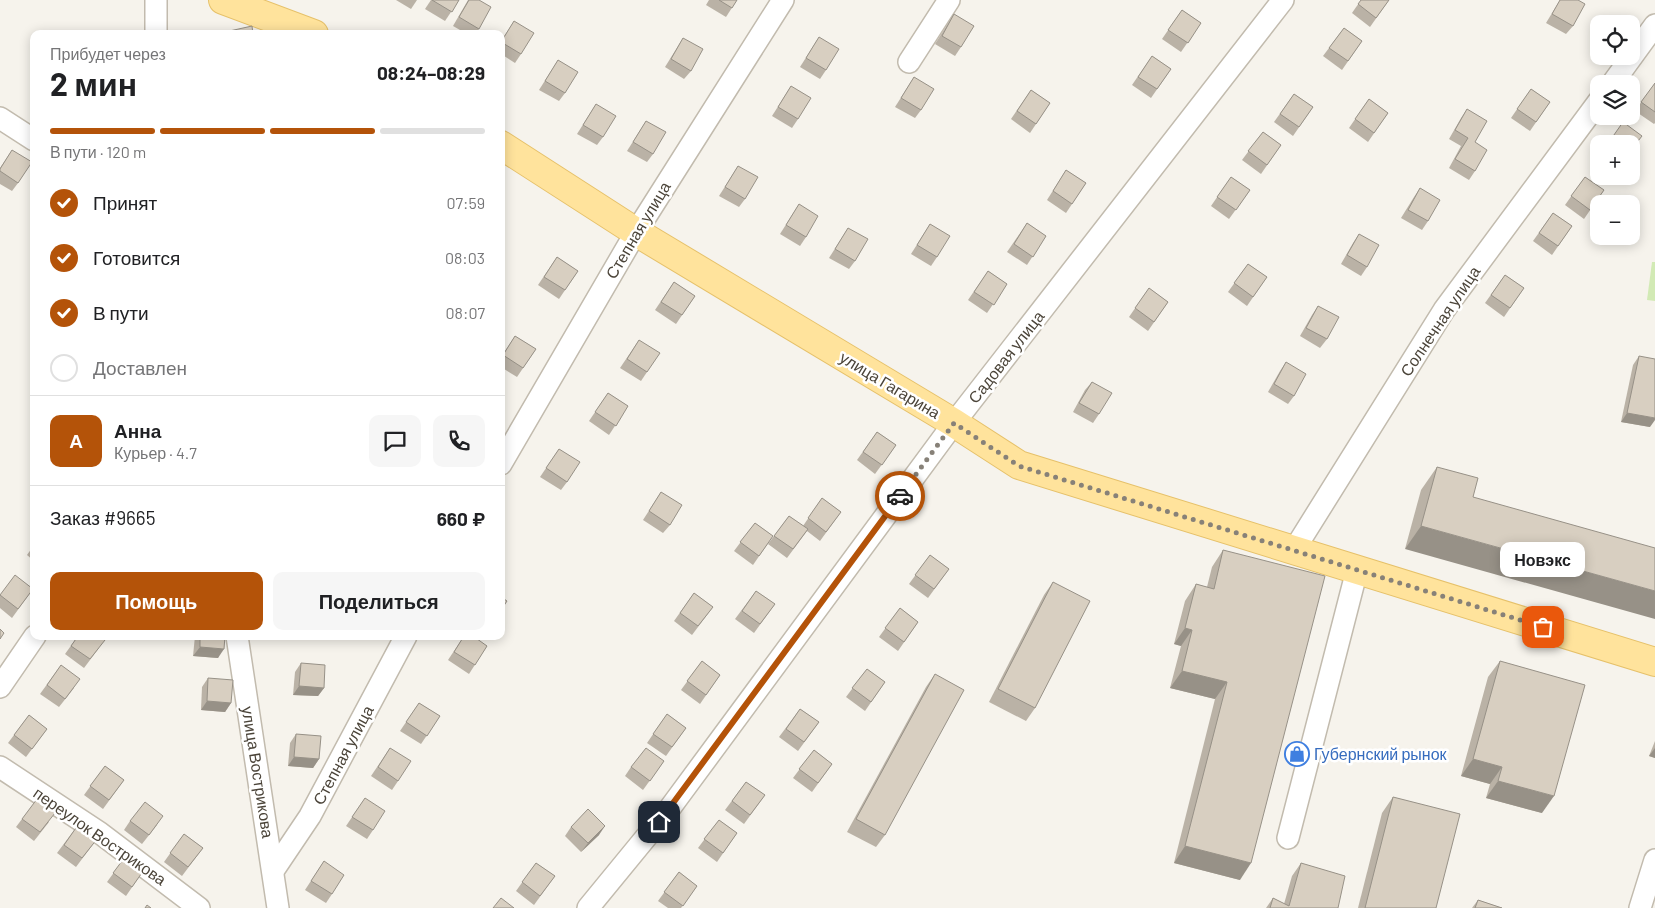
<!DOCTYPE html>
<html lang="ru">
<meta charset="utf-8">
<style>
body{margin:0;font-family:Barlow,sans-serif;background:#f6f6f6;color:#202124;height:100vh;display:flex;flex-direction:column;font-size:19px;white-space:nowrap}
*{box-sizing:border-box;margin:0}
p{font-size:16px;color:#757577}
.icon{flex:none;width:28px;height:28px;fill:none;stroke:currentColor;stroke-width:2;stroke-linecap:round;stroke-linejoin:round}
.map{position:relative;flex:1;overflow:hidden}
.sheet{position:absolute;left:30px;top:30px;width:475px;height:610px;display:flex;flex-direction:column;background:#fff;border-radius:10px;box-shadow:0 2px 12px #0003}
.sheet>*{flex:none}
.buttons{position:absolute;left:1590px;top:15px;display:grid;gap:10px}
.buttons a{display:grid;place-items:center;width:50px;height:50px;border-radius:10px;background:#fff;box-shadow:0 2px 12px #0003;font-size:25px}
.pin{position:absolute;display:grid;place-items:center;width:42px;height:42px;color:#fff;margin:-21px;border-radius:10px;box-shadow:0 2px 8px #0006}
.courier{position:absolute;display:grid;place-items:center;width:50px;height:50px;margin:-25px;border:4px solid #b45309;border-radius:50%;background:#fff;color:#222;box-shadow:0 1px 6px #0007}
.bubble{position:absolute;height:35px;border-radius:10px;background:#fff;box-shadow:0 2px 12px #0003;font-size:16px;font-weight:700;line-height:35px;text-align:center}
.headline em{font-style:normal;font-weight:700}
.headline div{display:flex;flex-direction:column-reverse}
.headline{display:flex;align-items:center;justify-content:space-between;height:85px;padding:0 20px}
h1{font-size:32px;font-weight:700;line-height:38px}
.bar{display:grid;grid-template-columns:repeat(4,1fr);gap:8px 5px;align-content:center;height:60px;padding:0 20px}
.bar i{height:6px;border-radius:4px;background:#e0e0e0}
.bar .current{background:#b45309}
.bar p{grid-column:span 4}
.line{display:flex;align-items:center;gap:12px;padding:0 20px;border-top:1px solid #e0e0e0}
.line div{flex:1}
.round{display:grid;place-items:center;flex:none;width:52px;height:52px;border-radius:10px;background:#f6f6f6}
ol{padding:0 20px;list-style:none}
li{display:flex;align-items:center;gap:15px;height:55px}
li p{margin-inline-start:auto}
li .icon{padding:5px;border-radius:50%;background:#b45309;color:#fff;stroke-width:4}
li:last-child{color:#757577}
li i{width:28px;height:28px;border:2px solid #e0e0e0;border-radius:50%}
.action{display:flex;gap:10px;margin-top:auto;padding:10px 20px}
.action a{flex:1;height:58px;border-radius:10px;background:#b45309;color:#fff;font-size:20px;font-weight:700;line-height:58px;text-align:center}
.action a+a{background:#f6f6f6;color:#202124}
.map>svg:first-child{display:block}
.green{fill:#d2eab5}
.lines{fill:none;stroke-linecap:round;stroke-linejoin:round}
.minor-casing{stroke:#c2bbae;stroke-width:24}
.major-casing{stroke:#e6c16a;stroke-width:30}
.minor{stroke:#fff;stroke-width:21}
.major{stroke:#ffe39c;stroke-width:28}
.wall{fill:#bab2a6}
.shaded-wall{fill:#979187}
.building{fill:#d8cfc1;stroke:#979187}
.done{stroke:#878178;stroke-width:5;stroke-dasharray:0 9}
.route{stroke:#b45309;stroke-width:6}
.labels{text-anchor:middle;stroke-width:5;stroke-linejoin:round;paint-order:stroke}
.street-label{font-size:16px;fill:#4b4439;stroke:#fff}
.shop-label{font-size:16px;fill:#366cbe;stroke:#fff;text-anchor:start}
</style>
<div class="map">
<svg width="1655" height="908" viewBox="0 0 1655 908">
<rect width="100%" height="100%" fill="#f6f3ec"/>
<polygon class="green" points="1652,262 1655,262 1655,301 1647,300"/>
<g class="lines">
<defs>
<g id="minor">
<polyline points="156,34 156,0"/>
<polyline points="909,62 949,0"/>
<polyline points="1612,84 1655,25"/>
<polyline points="0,118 34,140"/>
<polyline points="501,464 636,232 783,0"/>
<polyline points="1294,550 1444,310 1599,101"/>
<polyline points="237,636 278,908"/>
<polyline points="0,687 35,636"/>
<polyline points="0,767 100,833 199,908"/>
<polyline points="1288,838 1357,570"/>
<polyline points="273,871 310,816 406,636"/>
<polyline points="588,908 670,808 954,423 1283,0"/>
<polyline points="1640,908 1655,860"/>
</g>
<g id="major">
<polyline points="223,0 314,34"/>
<polyline points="501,145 636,232 954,423 1019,465 1655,662"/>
</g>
</defs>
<use href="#minor" class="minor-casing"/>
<use href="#major" class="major-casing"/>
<use href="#minor" class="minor"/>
<use href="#major" class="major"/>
</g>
<g class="wall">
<polygon points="396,0 417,0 411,9"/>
<polygon points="431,0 459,0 445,21 425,9"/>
<polygon points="468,0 479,0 479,29 475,34 467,34 453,26"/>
<polygon points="709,0 737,0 726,17 706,5"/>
<polygon points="1361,0 1389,0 1370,27 1352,13"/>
<polygon points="1560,0 1578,0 1573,26 1566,34 1546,23"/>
<polygon points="1182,10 1201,23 1181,52 1162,39"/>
<polygon points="954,14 961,47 955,56 935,44"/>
<polygon points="514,21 521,54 515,63 501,54 501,41"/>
<polygon points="1344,28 1362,41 1342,70 1323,56"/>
<polygon points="819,37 826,70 820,79 800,67"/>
<polygon points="683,38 691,71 684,79 665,67"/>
<polygon points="1152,56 1171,69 1151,98 1132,85"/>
<polygon points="558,60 565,93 559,101 539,90"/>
<polygon points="914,77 921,110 915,118 895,107"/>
<polygon points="1655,83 1655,123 1654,124 1635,111"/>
<polygon points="791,86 798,119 792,128 772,116"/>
<polygon points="1531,89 1550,102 1530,131 1511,118"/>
<polygon points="1031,90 1050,103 1030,133 1011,119"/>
<polygon points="1294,94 1313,107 1293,136 1274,122"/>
<polygon points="34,95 34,104 30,101"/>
<polygon points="1369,99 1388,113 1368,142 1349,128"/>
<polygon points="596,104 603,137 597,145 577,134"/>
<polygon points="1467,109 1475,142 1475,171 1469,180 1449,168 1461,146 1449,139 1461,118"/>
<polygon points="646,121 653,154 647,162 627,151"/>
<polygon points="1263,132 1281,145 1261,174 1242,160"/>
<polygon points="12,150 18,183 12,191 0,184 0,168"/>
<polygon points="738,166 745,199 739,207 719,196"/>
<polygon points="1066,170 1086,183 1066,213 1047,200"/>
<polygon points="1231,177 1250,190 1229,219 1211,206"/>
<polygon points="1585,177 1604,190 1584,219 1565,205"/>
<polygon points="1420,188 1428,221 1422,230 1401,218 1414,197"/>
<polygon points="799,204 806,237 800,246 780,234"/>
<polygon points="1553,213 1572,226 1552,255 1533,241"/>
<polygon points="1027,223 1046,236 1027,265 1007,252"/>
<polygon points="930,224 937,257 931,266 911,254"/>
<polygon points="848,228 855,261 849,269 829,258"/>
<polygon points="1359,234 1367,267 1361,276 1341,264 1353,243"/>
<polygon points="557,257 578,271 559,299 538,285"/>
<polygon points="1248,264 1267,277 1247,306 1228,292"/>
<polygon points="988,271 1007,284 987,313 968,300"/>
<polygon points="1505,275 1524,288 1504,317 1485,303"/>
<polygon points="674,282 695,296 676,324 655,310"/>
<polygon points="1149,288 1168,302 1148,331 1129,317"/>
<polygon points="1318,306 1327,339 1320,348 1300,336 1312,315"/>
<polygon points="515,336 536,349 517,377 501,367 501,357"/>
<polygon points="639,340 647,372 641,381 620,368"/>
<polygon points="1639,356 1650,427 1621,422 1633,365"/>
<polygon points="1286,362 1294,396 1288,404 1268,392 1280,371"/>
<polygon points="1092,382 1099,414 1093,423 1073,412 1085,390"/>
<polygon points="608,393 628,406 609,435 589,421"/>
<polygon points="877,432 896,445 875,474 857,460"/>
<polygon points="559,449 567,482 561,490 540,477"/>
<polygon points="1437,467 1473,497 1405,549 1421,490"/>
<polygon points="661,492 670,525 663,533 643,520"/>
<polygon points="822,498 841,512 820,541 807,531 787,558 768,544 789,516 803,526"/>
<polygon points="755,523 773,536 753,565 734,551"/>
<polygon points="34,545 34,561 27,555"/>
<polygon points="1223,550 1240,880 1174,863 1215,699 1170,688 1181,646 1174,644 1185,601 1196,584 1207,587 1212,567"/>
<polygon points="930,555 949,569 928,598 909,584"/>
<polygon points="1053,582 1035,708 1026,721 989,702 1044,595"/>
<polygon points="33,589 12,618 0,608 0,595"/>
<polygon points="756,591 775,604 754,633 735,619"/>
<polygon points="694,593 713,607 692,635 674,621"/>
<polygon points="900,608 918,622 898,651 879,637"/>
<polygon points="78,636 99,648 84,668 65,654"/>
<polygon points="195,636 225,636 218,658 193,656"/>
<polygon points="464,636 487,646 469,674 448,660"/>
<polygon points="702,661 720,675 700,704 681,690"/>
<polygon points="1500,661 1542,813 1486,798 1490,784 1461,776 1488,677"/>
<polygon points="301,663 324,688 318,696 293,695 295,672"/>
<polygon points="61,665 74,688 59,707 40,694"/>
<polygon points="867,669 885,682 865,711 846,697"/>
<polygon points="935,674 885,835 876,847 847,832 926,687"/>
<polygon points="208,678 231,703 225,712 201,710 202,687"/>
<polygon points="419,703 440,716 421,744 400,731"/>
<polygon points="800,709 819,722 798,751 779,737"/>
<polygon points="667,714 686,728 666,756 647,743"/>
<polygon points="29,715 47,729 26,757 8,743"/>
<polygon points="296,734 319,759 313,768 288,766 290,743"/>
<polygon points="1655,741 1655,758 1649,756"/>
<polygon points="390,748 398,781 392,790 371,776"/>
<polygon points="814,750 832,764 812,792 793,778"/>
<polygon points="664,761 643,790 625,776 631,767"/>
<polygon points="105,766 124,780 103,809 84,795"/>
<polygon points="746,782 765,795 744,824 725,810"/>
<polygon points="1393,797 1436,908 1358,908 1382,813"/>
<polygon points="365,798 373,830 367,839 346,826"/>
<polygon points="22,819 49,822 34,841 16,827"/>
<polygon points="719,820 737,833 717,862 698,848"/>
<polygon points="130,821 157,825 142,844 124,830"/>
<polygon points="78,825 97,839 76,867 57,853"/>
<polygon points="571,827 599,835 581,852 565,836"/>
<polygon points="184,834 203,848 182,876 164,862"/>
<polygon points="128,853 146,867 126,896 107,882"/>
<polygon points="324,861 332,894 326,903 305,890"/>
<polygon points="536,863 555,876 534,905 516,891"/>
<polygon points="1301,863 1338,908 1266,908 1273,898 1284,904 1292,876"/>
<polygon points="679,872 697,886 681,908 668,908 658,901"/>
<polygon points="1478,900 1502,908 1472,908"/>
</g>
<g class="shaded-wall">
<polygon points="1627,413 1655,418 1655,420 1650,427 1621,422"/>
<polygon points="1421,526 1655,591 1655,619 1405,549"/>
<polygon points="1185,628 1192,630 1181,646 1174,644"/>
<polygon points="200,647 224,649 218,658 193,656"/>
<polygon points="1182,671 1227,682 1215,699 1170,688"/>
<polygon points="299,686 324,688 318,696 293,695"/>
<polygon points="207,701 231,703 225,712 201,710"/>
<polygon points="1655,748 1655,758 1649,756"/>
<polygon points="294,757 319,759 313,768 288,766"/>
<polygon points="1473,759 1502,767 1490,784 1461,776"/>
<polygon points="1498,781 1554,796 1542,813 1486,798"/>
<polygon points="605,826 599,835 581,852 588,843"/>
<polygon points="1185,846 1251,863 1240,880 1174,863"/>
</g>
<g class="building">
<polygon points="432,0 459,0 452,12"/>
<polygon points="469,0 479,0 491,7 479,29 459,17"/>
<polygon points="719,0 737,0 732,8"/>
<polygon points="1361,0 1389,0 1376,18 1358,4"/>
<polygon points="1560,0 1578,0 1585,4 1573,26 1552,14"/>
<polygon points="1182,10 1201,23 1188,43 1168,30"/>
<polygon points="954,14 974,26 961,47 942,36"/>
<polygon points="514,21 534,33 521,54 501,42"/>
<polygon points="252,26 253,34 216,34"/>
<polygon points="1344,28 1362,41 1348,61 1329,48"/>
<polygon points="819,37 839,49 826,70 806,58"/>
<polygon points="683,38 703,49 691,71 671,59"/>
<polygon points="1152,56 1171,69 1157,89 1138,77"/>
<polygon points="558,60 578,72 565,93 545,81"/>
<polygon points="914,77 934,89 921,110 901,98"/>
<polygon points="1655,83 1655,112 1641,102"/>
<polygon points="791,86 811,98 798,119 778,107"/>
<polygon points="1531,89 1550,102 1536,122 1517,109"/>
<polygon points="1031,90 1050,103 1036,124 1017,111"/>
<polygon points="1294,94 1313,107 1299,127 1280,114"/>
<polygon points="1369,99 1388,113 1374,133 1355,119"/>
<polygon points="596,104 616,116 603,137 583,125"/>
<polygon points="1467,109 1487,121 1475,142 1487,150 1475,171 1455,159 1468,138 1455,130"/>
<polygon points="646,121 666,132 653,154 633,142"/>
<polygon points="1623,122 1642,136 1631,150 1631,144 1611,144 1609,142"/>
<polygon points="1263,132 1281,145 1267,165 1248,151"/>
<polygon points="12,150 32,162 18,183 0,171 0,169"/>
<polygon points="738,166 758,177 745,199 725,187"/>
<polygon points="1066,170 1086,183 1072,204 1053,191"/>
<polygon points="1231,177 1250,190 1236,210 1217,197"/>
<polygon points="1585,177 1604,190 1590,210 1571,196"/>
<polygon points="1420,188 1440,200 1428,221 1408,210"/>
<polygon points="799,204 818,216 806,237 786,225"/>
<polygon points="1553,213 1572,226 1558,246 1539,233"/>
<polygon points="1027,223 1046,236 1033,257 1014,244"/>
<polygon points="930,224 950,236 937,257 917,245"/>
<polygon points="848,228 868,239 855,261 835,249"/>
<polygon points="1359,234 1379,245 1367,267 1347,255"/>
<polygon points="557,257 578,271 565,290 544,277"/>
<polygon points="1248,264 1267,277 1253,297 1234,283"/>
<polygon points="988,271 1007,284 994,305 974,292"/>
<polygon points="1505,275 1524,288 1510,308 1491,295"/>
<polygon points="674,282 695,296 682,315 661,302"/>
<polygon points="1149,288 1168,302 1154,322 1135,308"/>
<polygon points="1318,306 1339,317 1327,339 1306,328"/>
<polygon points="515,336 536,349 523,368 503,355"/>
<polygon points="639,340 660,353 647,372 627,359"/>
<polygon points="1639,356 1655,359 1655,418 1627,413"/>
<polygon points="1286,362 1306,374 1294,396 1274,384"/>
<polygon points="1092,382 1112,393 1099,414 1079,403"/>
<polygon points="608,393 628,406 616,426 595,412"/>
<polygon points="877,432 896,445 882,465 863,452"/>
<polygon points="559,449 580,462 567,482 546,468"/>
<polygon points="1437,467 1478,478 1473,497 1655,548 1655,591 1421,526"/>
<polygon points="661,492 682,505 670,525 649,511"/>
<polygon points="822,498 841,512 826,532 808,518"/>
<polygon points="789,516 808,529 793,549 774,536"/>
<polygon points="755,523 773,536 759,556 740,542"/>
<polygon points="1223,550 1325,576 1251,863 1185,846 1227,682 1182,671 1192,630 1185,628 1196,584 1214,589"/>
<polygon points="930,555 949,569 934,589 915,575"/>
<polygon points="15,575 33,589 18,609 0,595"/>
<polygon points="1053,582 1090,601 1035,708 998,689"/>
<polygon points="756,591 775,604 760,624 742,611"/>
<polygon points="694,593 713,607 698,626 680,613"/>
<polygon points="501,597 507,601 501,610"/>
<polygon points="900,608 918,622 904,642 885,628"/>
<polygon points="0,629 4,633 0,639"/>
<polygon points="78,636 100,636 105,640 90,659 71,646"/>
<polygon points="200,636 225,636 224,649 200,647"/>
<polygon points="464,636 473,636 487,646 475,665 454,652"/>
<polygon points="702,661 720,675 706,695 687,681"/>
<polygon points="1500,661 1585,685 1554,796 1498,781 1502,767 1473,759"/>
<polygon points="301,663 325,665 324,688 299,686"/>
<polygon points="61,665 80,679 65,699 47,685"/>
<polygon points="867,669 885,682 871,702 852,688"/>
<polygon points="935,674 964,690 885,835 856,819"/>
<polygon points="208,678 233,680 231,703 207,701"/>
<polygon points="419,703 440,716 427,736 406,722"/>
<polygon points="800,709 819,722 804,742 786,729"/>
<polygon points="667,714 686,728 672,747 653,734"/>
<polygon points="29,715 47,729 32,749 14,735"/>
<polygon points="296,734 321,736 319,759 294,757"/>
<polygon points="390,748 411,761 398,781 378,767"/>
<polygon points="646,748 664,761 650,781 631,767"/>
<polygon points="814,750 832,764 818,783 799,769"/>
<polygon points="105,766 124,780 109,800 90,786"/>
<polygon points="746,782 765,795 750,815 732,801"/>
<polygon points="1393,797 1460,814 1436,908 1365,908"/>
<polygon points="365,798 385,811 373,830 352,817"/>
<polygon points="37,799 55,813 40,832 22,819"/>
<polygon points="145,802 163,816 149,835 130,821"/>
<polygon points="588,809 605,826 588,843 571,827"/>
<polygon points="719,820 737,833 723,853 704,839"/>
<polygon points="78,825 97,839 82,858 64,845"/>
<polygon points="184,834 203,848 188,867 170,853"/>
<polygon points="128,853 146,867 132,887 113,873"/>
<polygon points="324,861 344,875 332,894 311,881"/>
<polygon points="536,863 555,876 540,896 522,882"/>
<polygon points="1301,863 1345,876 1338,908 1270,908 1273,898 1289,906"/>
<polygon points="679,872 697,886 683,906 664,892"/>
<polygon points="501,898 514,908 493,908"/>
<polygon points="1478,900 1502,908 1475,908"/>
<polygon points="147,905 151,908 145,908"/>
</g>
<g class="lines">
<polyline class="done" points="900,496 954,423 1019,466 1543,627"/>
<polyline class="route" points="659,822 900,496"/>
</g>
<defs>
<symbol id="shop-ring" viewBox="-11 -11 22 22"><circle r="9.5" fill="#fff" stroke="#3f7fe0" stroke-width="1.5"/><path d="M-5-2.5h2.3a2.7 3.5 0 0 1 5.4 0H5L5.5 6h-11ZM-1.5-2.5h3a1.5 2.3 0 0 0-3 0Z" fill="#3f7fe0"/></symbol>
</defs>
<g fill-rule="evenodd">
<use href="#shop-ring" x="1283" y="740" width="28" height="28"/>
</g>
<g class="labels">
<g class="street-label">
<text transform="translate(638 230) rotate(-59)" y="6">Степная улица</text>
<text transform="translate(1440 321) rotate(-56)" y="6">Солнечная улица</text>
<text transform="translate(1006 357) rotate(-52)" y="6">Садовая улица</text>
<text transform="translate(890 385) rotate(31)" y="6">улица Гагарина</text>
<text transform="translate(343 755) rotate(-62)" y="6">Степная улица</text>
<text transform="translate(258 772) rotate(81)" y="6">улица Вострикова</text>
<text transform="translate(100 836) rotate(35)" y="6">переулок Вострикова</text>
</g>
<g class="shop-label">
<text x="1314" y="760">Губернский рынок</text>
</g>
</g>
</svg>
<div class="buttons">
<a><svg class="icon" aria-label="locate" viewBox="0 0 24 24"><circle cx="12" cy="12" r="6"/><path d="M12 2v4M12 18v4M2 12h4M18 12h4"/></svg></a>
<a><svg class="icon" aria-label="layers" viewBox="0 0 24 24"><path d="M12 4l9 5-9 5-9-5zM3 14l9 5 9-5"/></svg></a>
<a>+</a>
<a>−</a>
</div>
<div class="pin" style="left:1543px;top:627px;background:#ea580c"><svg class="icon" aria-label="bag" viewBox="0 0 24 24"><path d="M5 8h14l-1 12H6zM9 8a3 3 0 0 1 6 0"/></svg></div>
<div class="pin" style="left:659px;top:822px;background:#1f2937"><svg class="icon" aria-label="home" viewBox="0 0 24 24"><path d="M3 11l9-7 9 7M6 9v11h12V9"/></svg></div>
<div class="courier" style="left:900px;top:496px"><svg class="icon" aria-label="car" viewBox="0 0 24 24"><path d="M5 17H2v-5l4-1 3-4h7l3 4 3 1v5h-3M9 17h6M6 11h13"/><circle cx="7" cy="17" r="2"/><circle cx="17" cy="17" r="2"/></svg></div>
<div class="bubble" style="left:1500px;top:542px;width:85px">Новэкс</div>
<section class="sheet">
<div class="headline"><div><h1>2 мин</h1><p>Прибудет через</p></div><em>08:24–08:29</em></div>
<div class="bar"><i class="current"></i><i class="current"></i><i class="current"></i><i></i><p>В пути · 120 m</p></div>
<ol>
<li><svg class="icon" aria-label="check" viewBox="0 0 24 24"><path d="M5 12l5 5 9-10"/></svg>Принят<p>07:59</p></li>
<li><svg class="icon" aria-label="check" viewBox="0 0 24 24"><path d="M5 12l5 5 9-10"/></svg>Готовится<p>08:03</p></li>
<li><svg class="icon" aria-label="check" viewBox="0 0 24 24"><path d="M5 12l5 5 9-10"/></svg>В пути<p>08:07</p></li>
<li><i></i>Доставлен</li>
</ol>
<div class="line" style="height:90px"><b class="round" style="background:#b45309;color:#fff">А</b><div><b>Анна</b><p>Курьер · 4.7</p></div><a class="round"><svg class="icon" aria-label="chat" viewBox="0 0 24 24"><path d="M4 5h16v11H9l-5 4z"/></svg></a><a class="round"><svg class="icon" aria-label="phone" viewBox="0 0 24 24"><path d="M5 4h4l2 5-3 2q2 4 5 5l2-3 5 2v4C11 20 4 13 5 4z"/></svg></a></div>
<div class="line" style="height:65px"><div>Заказ #9665</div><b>660 ₽</b></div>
<div class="action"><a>Помощь</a><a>Поделиться</a></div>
</section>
</div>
